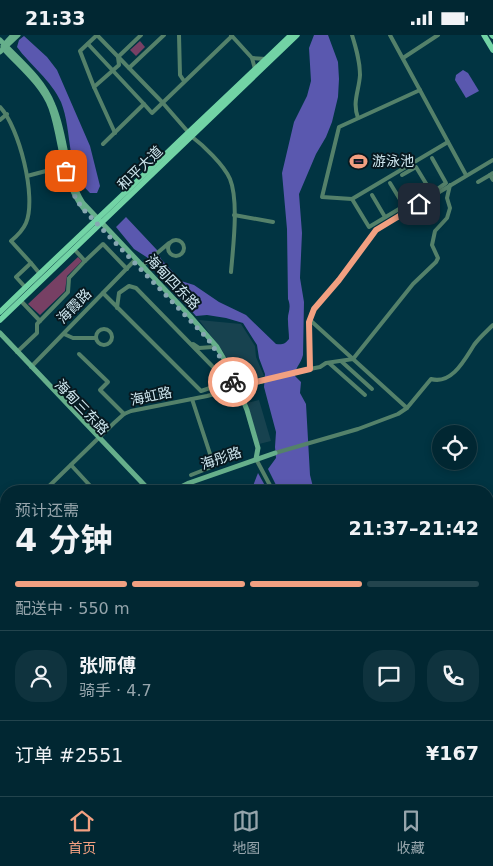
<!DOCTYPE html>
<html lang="zh">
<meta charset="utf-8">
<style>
body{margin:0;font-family:"DejaVu Sans","Noto Sans SC",sans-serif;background:#0f333e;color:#f1f3f6;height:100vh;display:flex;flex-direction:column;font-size:19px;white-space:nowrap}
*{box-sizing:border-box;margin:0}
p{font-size:16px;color:#96a5ac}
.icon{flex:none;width:28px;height:28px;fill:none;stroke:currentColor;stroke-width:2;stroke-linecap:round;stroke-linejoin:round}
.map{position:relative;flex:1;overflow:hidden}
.side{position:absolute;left:0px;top:450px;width:494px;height:311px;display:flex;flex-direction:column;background:#012732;border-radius:20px 20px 0 0;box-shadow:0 2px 8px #0003,0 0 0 1px #23444d}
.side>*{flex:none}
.fabs{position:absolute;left:432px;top:390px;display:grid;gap:10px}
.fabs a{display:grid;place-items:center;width:45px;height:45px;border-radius:50%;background:#012732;box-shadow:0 2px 8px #0003,0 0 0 1px #23444d;font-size:25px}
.pin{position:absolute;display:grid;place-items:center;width:42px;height:42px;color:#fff;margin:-21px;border-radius:10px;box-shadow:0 2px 8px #0006}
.courier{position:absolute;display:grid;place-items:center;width:50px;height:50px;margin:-25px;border:4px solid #f2a081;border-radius:50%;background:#fff;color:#222;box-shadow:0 1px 6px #0007}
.head em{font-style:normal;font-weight:700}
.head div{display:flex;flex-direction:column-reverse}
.head{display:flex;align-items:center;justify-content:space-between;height:85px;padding:0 15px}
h1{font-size:32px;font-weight:700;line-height:38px}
.bar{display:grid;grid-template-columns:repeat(4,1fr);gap:8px 5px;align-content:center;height:60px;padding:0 15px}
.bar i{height:6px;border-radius:4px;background:#23444d}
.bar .active{background:#f2a081}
.bar p{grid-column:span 4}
.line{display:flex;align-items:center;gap:12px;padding:0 15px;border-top:1px solid #23444d}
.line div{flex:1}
.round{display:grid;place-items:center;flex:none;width:52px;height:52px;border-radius:20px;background:#0f333e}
.status{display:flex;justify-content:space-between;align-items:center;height:35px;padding:0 25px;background:#012732;direction:ltr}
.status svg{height:14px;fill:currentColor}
.dock{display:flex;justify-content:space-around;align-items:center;height:70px;border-top:1px solid #23444d;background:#012732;font-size:14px;color:#96a5ac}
.dock a{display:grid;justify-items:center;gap:2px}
.dock .active{color:#f2a081}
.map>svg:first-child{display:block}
.built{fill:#17424f}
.green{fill:#774064}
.water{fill:#5a58af}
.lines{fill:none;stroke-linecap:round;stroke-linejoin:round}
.street{stroke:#54816a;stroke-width:4}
.secondary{stroke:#66af8b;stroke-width:5}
.primary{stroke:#72d3a5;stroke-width:5.5}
.done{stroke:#87a8b2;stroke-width:5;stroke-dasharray:0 9}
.route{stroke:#f2a081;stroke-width:6}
.labels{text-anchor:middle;stroke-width:4;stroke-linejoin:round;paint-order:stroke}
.poi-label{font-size:14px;fill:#cfe7ef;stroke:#071920;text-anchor:start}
.street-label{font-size:14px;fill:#cfe7ef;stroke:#071920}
</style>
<div class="status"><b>21:33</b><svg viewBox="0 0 49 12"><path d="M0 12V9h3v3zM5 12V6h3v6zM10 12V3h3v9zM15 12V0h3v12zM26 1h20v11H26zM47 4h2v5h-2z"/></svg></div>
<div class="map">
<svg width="493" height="761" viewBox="0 0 493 761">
<rect width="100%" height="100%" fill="#013442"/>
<g class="built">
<polygon points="199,285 241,289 255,311 256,322 264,341 254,344 249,336 237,342 222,315"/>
<polygon points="259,365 271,406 259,409 247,368"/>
<polygon points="6,499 6,524 0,518 0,505"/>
</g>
<g class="green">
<polygon points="140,6 145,12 136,21 130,15"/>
<polygon points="362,119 365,124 365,129 360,132 350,130 353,120"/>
<polygon points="78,222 82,226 67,241 65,256 40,280 28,269"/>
<polygon points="493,578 493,601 488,604 488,581"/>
</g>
<g class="water">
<path d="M314 0H328L338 27 339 44 338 62 332 87 326 102 316 119 299 159 302 198 300 243 304 267 303 320C301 329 295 332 295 341L301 347 300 358 306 369 310 440 314 456H279L268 434 276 423 275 412 276 397 264 352 265 339 259 323 257 310 243 288 226 283 207 280 196 281 153 233 148 223 134 214 116 192 126 182 157 215 161 224 181 246 194 250 219 267 246 280 276 309C282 310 285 309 289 304 289 298 288 292 288 286 287 278 292 274 288 264L287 194 282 138 294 87 307 61 311 46 309 13Z"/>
<path d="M24 1 47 22 57 35 90 111 100 151 97 158H90C65 134 73 97 61 67 51 45 30 30 17 12L19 5Z"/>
<polygon points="463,35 468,38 479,56 466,63 455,45 456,40"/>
<polygon points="258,438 268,456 251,456"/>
<polygon points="493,603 493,631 488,632 488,606"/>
<polygon points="493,642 493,742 488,743 488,644"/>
<polygon points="236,755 432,755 407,761 233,761"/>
</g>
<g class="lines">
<g class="street">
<polyline points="97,0 162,67 189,98"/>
<polyline points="179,0 180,40 184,46"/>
<polyline points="231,0 252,23 255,34"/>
<path d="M352 0C356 13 360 26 360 40 359 56 352 67 358 83"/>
<polyline points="390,0 466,140"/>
<polyline points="88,9 144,69"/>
<polyline points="252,23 266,24"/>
<polyline points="403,23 438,0"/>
<polyline points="129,33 164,0"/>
<polyline points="94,52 80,16 97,0"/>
<polyline points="420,55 339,92 322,162 352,164 448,107"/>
<path d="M0 72C19 92 37 162 26 188 23 195 17 201 11 206L31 228 16 242 25 252"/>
<polyline points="0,85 7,79"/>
<polyline points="115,98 94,52 119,30 118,22 141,0"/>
<path d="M191 101C203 110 224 130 230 144 239 166 233 213 231 237"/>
<polyline points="103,109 144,69 152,78 232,1"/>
<polyline points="493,138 490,140 493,145"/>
<polyline points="402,140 416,132 433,160"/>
<polyline points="27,141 65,131"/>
<polyline points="478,147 490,140"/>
<polyline points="432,158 446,148 432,123"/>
<polyline points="372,160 385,182"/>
<polyline points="352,164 369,192 404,171 390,148"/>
<polyline points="234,180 273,187"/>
<circle cx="176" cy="213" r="8"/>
<polyline points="74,214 85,226 103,209 127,234"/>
<polyline points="31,228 40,239"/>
<polyline points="142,231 169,208"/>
<polyline points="103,258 201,356 210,353 216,343 214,333 136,253 129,251 119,258 117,273"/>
<polyline points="21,266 40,286"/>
<polyline points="310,285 353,324 413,249 436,227 438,223 432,210 435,196 447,183 450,173 447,163 450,150"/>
<circle cx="104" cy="302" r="8"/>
<polyline points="64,299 73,303 95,303"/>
<polyline points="193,309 199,313 213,312"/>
<polyline points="17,317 37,298 37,289 68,257 69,243 85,226"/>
<polyline points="79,319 108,347 100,355 124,379"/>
<polyline points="341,326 372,354"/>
<polyline points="329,328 365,360"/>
<polyline points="31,332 134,226"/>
<polyline points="310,334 320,332 326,328 353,324 407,373"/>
<path d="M275 418 358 394 398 379 407 373 431 344C452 350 465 324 474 310 479 303 487 296 493 290"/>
<polyline points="256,424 273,456"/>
<polyline points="71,430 95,456"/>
<polyline points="191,440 214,431 192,364"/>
<polyline points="44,456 114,388 124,379 131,376 207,361 310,334 309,287 314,274 339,245 376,195 493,125"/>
<polyline points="0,499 6,493"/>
<polyline points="0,673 6,680"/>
</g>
<g class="secondary">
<path d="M0 5C19 25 43 44 53 70 67 102 64 139 83 168L190 281 217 312 231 336 247 375 258 413 256 424"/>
<polyline points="3,11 13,0"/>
<path d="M3 13C20 32 42 49 51 73 63 107 60 145 84 174"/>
<polyline points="0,17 18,0"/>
<polyline points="0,298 150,456"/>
<polyline points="173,456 189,448 275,418"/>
<polyline points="0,532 6,538"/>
<polyline points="0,608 6,602"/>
</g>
<g class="primary">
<polyline points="484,0 493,15"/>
<polyline points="492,0 493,1"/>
<path d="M0 277C96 184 194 93 291 0"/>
<polyline points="0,285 297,0"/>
<polyline points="488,579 493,575"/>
<polyline points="83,761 87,755"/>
<polyline points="88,761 92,755"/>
<polyline points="95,761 99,755"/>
<polyline points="102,761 106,755"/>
</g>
</g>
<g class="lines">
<polyline class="done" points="66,136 70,153 82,173 208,304 220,322 233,347"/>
<polyline class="route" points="233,347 235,352 310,334 309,287 314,274 339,245 376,195 419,169"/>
</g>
<defs>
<symbol id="stadium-bare" viewBox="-9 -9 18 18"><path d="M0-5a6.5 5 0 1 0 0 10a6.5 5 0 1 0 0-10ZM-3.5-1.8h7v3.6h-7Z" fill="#f2a081" stroke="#071920" stroke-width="2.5" paint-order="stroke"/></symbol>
</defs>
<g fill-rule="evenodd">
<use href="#stadium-bare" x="346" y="114" width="25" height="25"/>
</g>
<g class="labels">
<g class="poi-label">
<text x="372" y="131">游泳池</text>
</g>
<g class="street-label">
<text transform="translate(140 133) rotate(-44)" y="5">和平大道</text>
<text transform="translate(173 247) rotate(46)" y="5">海甸四东路</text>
<text transform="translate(74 271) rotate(-46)" y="5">海霞路</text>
<text transform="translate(151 361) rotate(-12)" y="5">海虹路</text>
<text transform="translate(82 372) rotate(46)" y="5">海甸三东路</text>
<text transform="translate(221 423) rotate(-19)" y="5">海彤路</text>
</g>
</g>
</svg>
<div class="fabs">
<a><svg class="icon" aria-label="locate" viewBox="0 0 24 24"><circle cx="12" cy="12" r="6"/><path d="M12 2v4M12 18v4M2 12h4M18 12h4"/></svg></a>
</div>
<div class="pin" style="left:66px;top:136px;background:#ea580c"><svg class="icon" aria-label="bag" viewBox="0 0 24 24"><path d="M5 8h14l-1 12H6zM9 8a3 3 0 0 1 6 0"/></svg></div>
<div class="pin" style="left:419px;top:169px;background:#1f2937"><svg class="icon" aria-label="home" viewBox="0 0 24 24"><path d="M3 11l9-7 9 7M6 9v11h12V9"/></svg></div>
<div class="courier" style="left:233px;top:347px"><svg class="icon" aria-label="bike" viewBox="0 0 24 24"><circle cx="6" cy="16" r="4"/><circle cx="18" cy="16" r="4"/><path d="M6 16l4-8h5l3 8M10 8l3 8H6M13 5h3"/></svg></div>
<section class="side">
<div class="head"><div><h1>4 分钟</h1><p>预计还需</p></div><em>21:37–21:42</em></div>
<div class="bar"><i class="active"></i><i class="active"></i><i class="active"></i><i></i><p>配送中 · 550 m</p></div>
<div class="line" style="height:90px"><a class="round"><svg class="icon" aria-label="person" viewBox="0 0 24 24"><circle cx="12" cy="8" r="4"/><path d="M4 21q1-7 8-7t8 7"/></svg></a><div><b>张师傅</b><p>骑手 · 4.7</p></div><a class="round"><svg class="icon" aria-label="chat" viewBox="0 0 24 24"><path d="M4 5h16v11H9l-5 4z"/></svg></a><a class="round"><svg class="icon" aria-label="phone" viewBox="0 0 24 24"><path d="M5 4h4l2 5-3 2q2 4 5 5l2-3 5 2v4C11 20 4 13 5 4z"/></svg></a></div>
<div class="line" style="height:65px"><div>订单 #2551</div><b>¥167</b></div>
</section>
</div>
<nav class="dock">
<a class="active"><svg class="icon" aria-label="home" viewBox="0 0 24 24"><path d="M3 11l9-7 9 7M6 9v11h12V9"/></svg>首页</a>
<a><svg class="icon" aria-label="map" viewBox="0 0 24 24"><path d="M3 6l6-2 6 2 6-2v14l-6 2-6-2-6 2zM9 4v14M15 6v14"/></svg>地图</a>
<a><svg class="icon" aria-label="saved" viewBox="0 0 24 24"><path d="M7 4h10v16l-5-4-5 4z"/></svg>收藏</a>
</nav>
